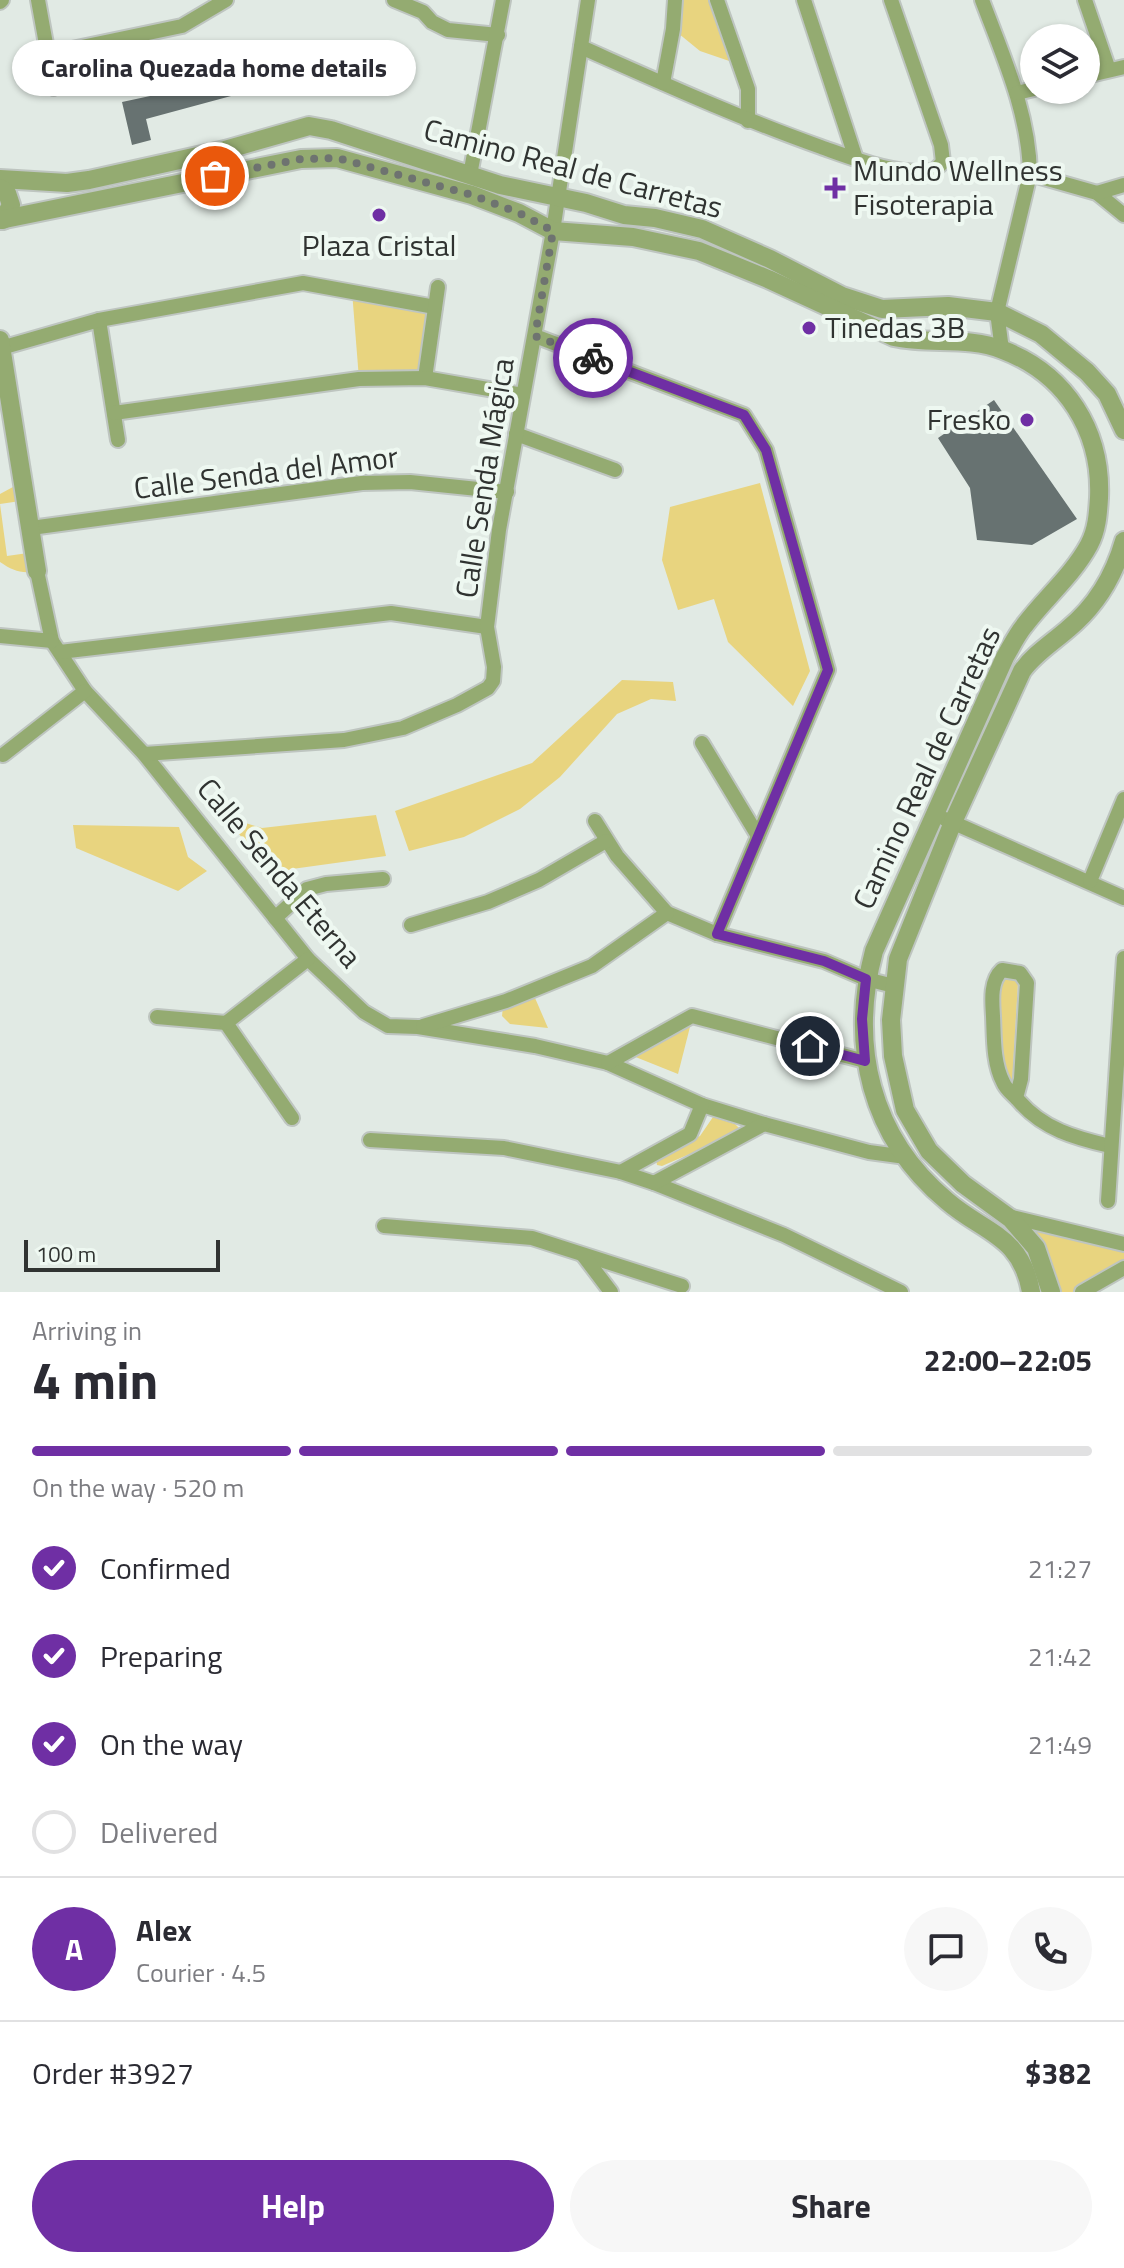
<!DOCTYPE html>
<meta charset="utf-8">
<style>
body{margin:0;font-family:"Titillium Web",sans-serif;background:#f7f7f7;color:#2b2b33;height:100vh;display:flex;flex-direction:column;font-size:30px;white-space:nowrap}
*{box-sizing:border-box;margin:0}
p{font-size:26px;color:#7c7c81}
.icon{flex:none;width:44px;height:44px;fill:none;stroke:currentColor;stroke-width:2;stroke-linecap:round;stroke-linejoin:round}
.map{position:relative;height:1292px;overflow:hidden}
.details{display:flex;flex-direction:column;background:#fff;flex:1}
.details>*{flex:none}
.controls{position:absolute;left:1020px;top:24px;display:grid;gap:16px}
.controls a{display:grid;place-items:center;width:80px;height:80px;border-radius:50%;background:#fff;box-shadow:0 2px 6px #0004;font-size:40px}
.scale{position:absolute;left:24px;bottom:20px;width:196px;box-sizing:border-box;padding-left:8px;border:4px solid #303331;border-top:0;font-size:22px;line-height:28px;white-space:nowrap;color:#303331;-webkit-text-stroke:6px #eef8f1;paint-order:stroke}
.pin{position:absolute;display:grid;place-items:center;width:68px;height:68px;color:#fff;margin:-34px;border:4px solid #fff;border-radius:50%;box-shadow:0 2px 8px #0007}
.courier{position:absolute;display:grid;place-items:center;width:80px;height:80px;margin:-40px;border:6px solid #6f2fa4;border-radius:50%;background:#fff;color:#222;box-shadow:0 2px 10px #0007}
.bubble{position:absolute;height:56px;border-radius:28px;background:#fff;box-shadow:0 2px 6px #0004;font-size:26px;font-weight:700;line-height:56px;text-align:center}
.headline em{font-style:normal;font-weight:700}
.headline div{display:flex;flex-direction:column-reverse}
.headline{display:flex;align-items:center;justify-content:space-between;height:136px;padding:0 32px}
h1{font-size:52px;font-weight:700;line-height:60px}
.bar{display:grid;grid-template-columns:repeat(4,1fr);gap:12px 8px;align-content:center;height:96px;padding:0 32px}
.bar i{height:10px;border-radius:6px;background:#e1e1e2}
.bar .selected{background:#6f2fa4}
.bar p{grid-column:span 4}
.line{display:flex;align-items:center;gap:20px;padding:0 32px;border-top:2px solid #e1e1e2}
.line div{flex:1}
.round{display:grid;place-items:center;flex:none;width:84px;height:84px;border-radius:42px;background:#f7f7f7}
ol{padding:0 32px;list-style:none}
li{display:flex;align-items:center;gap:24px;height:88px}
li p{margin-inline-start:auto}
li .icon{padding:8px;border-radius:50%;background:#6f2fa4;color:#fff;stroke-width:4}
li:last-child{color:#7c7c81}
li i{width:44px;height:44px;border:4px solid #e1e1e2;border-radius:50%}
.action{display:flex;gap:16px;margin-top:auto;padding:16px 32px}
.action a{flex:1;height:92px;border-radius:48px;background:#6f2fa4;color:#fff;font-size:32px;font-weight:700;line-height:92px;text-align:center}
.action a+a{background:#f7f7f7;color:#2b2b33}
.map>svg:first-child{display:block}
.green{fill:#e8d47f}
.building{fill:#677271}
.lines{fill:none;stroke-linecap:round;stroke-linejoin:round}
.minor-casing{stroke:#bec5c0;stroke-width:18}
.tertiary-casing{stroke:#bec5c0;stroke-width:22}
.minor{stroke:#94ab71;stroke-width:14}
.tertiary{stroke:#94ab71;stroke-width:18}
.done{stroke:#6e7370;stroke-width:8;stroke-dasharray:0 14.4}
.route{stroke:#6f2fa4;stroke-width:10}
.poi-dot{fill:#6f2fa4;stroke:#eef8f1;stroke-width:3}
.labels{text-anchor:middle;stroke-width:8;stroke-linejoin:round;paint-order:stroke}
.street-label{font-size:30px;fill:#303331;stroke:#eef8f1}
.poi-label{font-size:30px;fill:#303331;stroke:#eef8f1;text-anchor:start}
</style>
<div class="map">
<svg width="1124" height="1292" viewBox="0 0 1124 1292">
<rect width="100%" height="100%" fill="#e1eae4"/>
<g class="green">
<polygon points="675,0 717,0 738,64 700,51 673,29"/>
<polygon points="352,291 435,307 425,378 359,379"/>
<path d="M24 481 27 500 0 504 7 556 35 552 37 571C22 574 13 571 0 562V494Z"/>
<polygon points="760,483 810,671 793,706 728,642 714,599 678,610 662,560 670,507"/>
<polygon points="622,680 673,682 676,701 651,699 617,714 560,777 520,809 464,837 409,851 395,811 532,763"/>
<polygon points="376,815 386,856 292,869 283,891 226,817 262,828"/>
<polygon points="73,825 179,827 188,857 207,871 178,891 76,848"/>
<path d="M1004 974 1016 978 1018 983 1012 1084C993 1063 998 1000 1004 974Z"/>
<polygon points="532,991 548,1028 510,1024 502,1016 503,1007"/>
<polygon points="692,1019 678,1074 633,1056"/>
<polygon points="713,1117 735,1124 739,1128 738,1133 662,1166 657,1165 656,1159 700,1136"/>
<polygon points="1011,1219 1124,1244 1124,1268 1082,1292 1051,1292"/>
</g>
<g class="building">
<polygon points="264,49 268,86 146,119 151,140 132,145 122,102 211,83 243,59"/>
<polygon points="994,400 1077,519 1032,545 977,540 970,488 938,438"/>
</g>
<g class="lines">
<defs>
<g id="minor">
<polyline points="38,0 54,88"/>
<polyline points="394,0 423,12 432,22 448,30 498,35"/>
<polyline points="717,0 748,89 748,121"/>
<polyline points="804,0 856,159"/>
<path d="M982 0C1003 56 1029 113 1030 174L997 312 1002 350"/>
<polyline points="1085,0 1109,70"/>
<polyline points="0,2 2,0"/>
<path d="M581 47C660 82 739 118 821 147 855 159 897 176 934 171L943 162 941 145 891 0"/>
<polyline points="48,54 182,26 226,0"/>
<polyline points="1086,76 1124,67"/>
<polyline points="663,83 673,29 675,0"/>
<polyline points="1017,93 1034,89"/>
<polyline points="1030,174 1097,193 1124,215"/>
<polyline points="470,175 503,0"/>
<polyline points="1097,193 1124,185"/>
<polyline points="99,320 118,440"/>
<polyline points="535,336 744,415 766,450 828,670 717,934"/>
<polyline points="1,348 99,320 303,283 435,307"/>
<polyline points="425,378 438,287"/>
<polyline points="114,413 359,379 425,378 523,395"/>
<polyline points="516,434 615,470"/>
<polyline points="31,528 362,483 410,482 507,492"/>
<polyline points="37,571 52,641 85,691 144,754 308,959 364,1012 388,1026 418,1027 535,1046 608,1063 702,1105 764,1124 869,1152 906,1157"/>
<polyline points="0,636 52,641"/>
<polyline points="60,652 391,613 487,627"/>
<polyline points="702,743 758,836"/>
<polyline points="144,754 344,740 403,728 457,705 488,688 493,681 494,667 487,627 499,530 553,231 588,0"/>
<polyline points="3,755 85,691"/>
<polyline points="945,819 1124,898"/>
<polyline points="595,821 617,856 667,913 717,934 824,961 866,979 894,986"/>
<polyline points="1090,881 1124,799"/>
<polyline points="275,918 307,889 326,884 383,879"/>
<polyline points="411,925 488,902 539,880 606,841"/>
<polyline points="157,1017 226,1023 292,1118"/>
<polyline points="226,1023 308,959"/>
<polyline points="423,1026 506,1001 592,966 667,913"/>
<polyline points="608,1063 692,1016 865,1061"/>
<path d="M1016 1098 1021 1079 1027 983 1020 973 1002 970C990 981 992 1001 993 1016 994 1037 993 1063 1003 1082 1006 1090 1014 1095 1019 1101 1043 1129 1075 1138 1110 1146"/>
<polyline points="370,1140 504,1148 621,1172 654,1183 784,1235 901,1292"/>
<polyline points="621,1172 690,1134 702,1105"/>
<polyline points="654,1183 764,1124"/>
<polyline points="1108,1201 1124,958"/>
<polyline points="1008,1216 1124,1244"/>
<polyline points="384,1226 532,1238 682,1286"/>
<polyline points="583,1255 611,1292"/>
<polyline points="1082,1292 1124,1268"/>
</g>
<g id="tertiary">
<polyline points="0,179 67,183 89,180 225,150 309,126 331,130 500,185 586,203 624,215 655,218 702,229 770,259 842,296 882,309 948,306 997,312 1041,334 1087,372 1107,394 1124,430"/>
<polyline points="0,188 7,193 11,205 3,220"/>
<path d="M0 220 301 159 337 158 472 195 519 213 553 231 633 237 699 251 768 279 894 337C930 345 967 336 1003 350 1066 374 1102 431 1099 498 1098 514 1097 530 1089 545 1072 576 1045 598 1024 626 1016 636 1011 647 1005 657L874 951C849 1045 870 1137 947 1201 984 1233 1021 1235 1031 1292"/>
<polyline points="0,340 37,571"/>
<path d="M1051 1292 1036 1248 1011 1219 963 1184 929 1151 905 1110 893 1056 891 1020 898 959 953 822 1022 671C1034 654 1052 643 1068 629 1096 606 1114 576 1124 541"/>
</g>
</defs>
<use href="#minor" class="minor-casing"/>
<use href="#tertiary" class="tertiary-casing"/>
<use href="#minor" class="minor"/>
<use href="#tertiary" class="tertiary"/>
</g>
<g class="lines">
<polyline class="done" points="215,176 301,159 337,158 472,195 519,213 553,231 535,336 593,358"/>
<polyline class="route" points="593,358 744,415 766,450 828,670 717,934 824,961 866,979 862,1019 865,1061 810,1046"/>
</g>
<g class="poi-dot">
<path d="M831 176h8v8h8v8h-8v8h-8v-8h-8v-8h8z"/>
<circle cx="379" cy="215" r="8"/>
<circle cx="809" cy="328" r="8"/>
<circle cx="1027" cy="420" r="8"/>
</g>
<g class="labels">
<g class="street-label">
<text transform="translate(573 169) rotate(15)" y="10">Camino Real de Carretas</text>
<text transform="translate(266 473) rotate(-7)" y="10">Calle Senda del Amor</text>
<text transform="translate(485 478) rotate(-81)" y="10">Calle Senda Mágica</text>
<text transform="translate(927 768) rotate(-65)" y="10">Camino Real de Carretas</text>
<text transform="translate(279 873) rotate(50)" y="10">Calle Senda Eterna</text>
</g>
<g class="poi-label">
<text x="853" y="181">Mundo Wellness<tspan x="853" dy="34">Fisoterapia</tspan></text>
<text x="379" y="256" text-anchor="middle">Plaza Cristal</text>
<text x="825" y="338">Tinedas 3B</text>
<text x="1011" y="430" text-anchor="end">Fresko</text>
</g>
</g>
</svg>
<div class="controls">
<a><svg class="icon" aria-label="layers" viewBox="0 0 24 24"><path d="M12 4l9 5-9 5-9-5zM3 14l9 5 9-5"/></svg></a>
</div>
<div class="scale">100 m</div>
<div class="pin" style="left:215px;top:176px;background:#ea580c"><svg class="icon" aria-label="bag" viewBox="0 0 24 24"><path d="M5 8h14l-1 12H6zM9 8a3 3 0 0 1 6 0"/></svg></div>
<div class="pin" style="left:810px;top:1046px;background:#1f2937"><svg class="icon" aria-label="home" viewBox="0 0 24 24"><path d="M3 11l9-7 9 7M6 9v11h12V9"/></svg></div>
<div class="courier" style="left:593px;top:358px"><svg class="icon" aria-label="bike" viewBox="0 0 24 24"><circle cx="6" cy="16" r="4"/><circle cx="18" cy="16" r="4"/><path d="M6 16l4-8h5l3 8M10 8l3 8H6M13 5h3"/></svg></div>
<div class="bubble" style="left:12px;top:40px;width:404px">Carolina Quezada home details</div>
</div>
<section class="details">
<div class="headline"><div><h1>4 min</h1><p>Arriving in</p></div><em>22:00–22:05</em></div>
<div class="bar"><i class="selected"></i><i class="selected"></i><i class="selected"></i><i></i><p>On the way · 520 m</p></div>
<ol>
<li><svg class="icon" aria-label="check" viewBox="0 0 24 24"><path d="M5 12l5 5 9-10"/></svg>Confirmed<p>21:27</p></li>
<li><svg class="icon" aria-label="check" viewBox="0 0 24 24"><path d="M5 12l5 5 9-10"/></svg>Preparing<p>21:42</p></li>
<li><svg class="icon" aria-label="check" viewBox="0 0 24 24"><path d="M5 12l5 5 9-10"/></svg>On the way<p>21:49</p></li>
<li><i></i>Delivered</li>
</ol>
<div class="line" style="height:144px"><b class="round" style="background:#6f2fa4;color:#fff">A</b><div><b>Alex</b><p>Courier · 4.5</p></div><a class="round"><svg class="icon" aria-label="chat" viewBox="0 0 24 24"><path d="M4 5h16v11H9l-5 4z"/></svg></a><a class="round"><svg class="icon" aria-label="phone" viewBox="0 0 24 24"><path d="M5 4h4l2 5-3 2q2 4 5 5l2-3 5 2v4C11 20 4 13 5 4z"/></svg></a></div>
<div class="line" style="height:104px"><div>Order #3927</div><b>$382</b></div>
<div class="action"><a>Help</a><a>Share</a></div>
</section>
